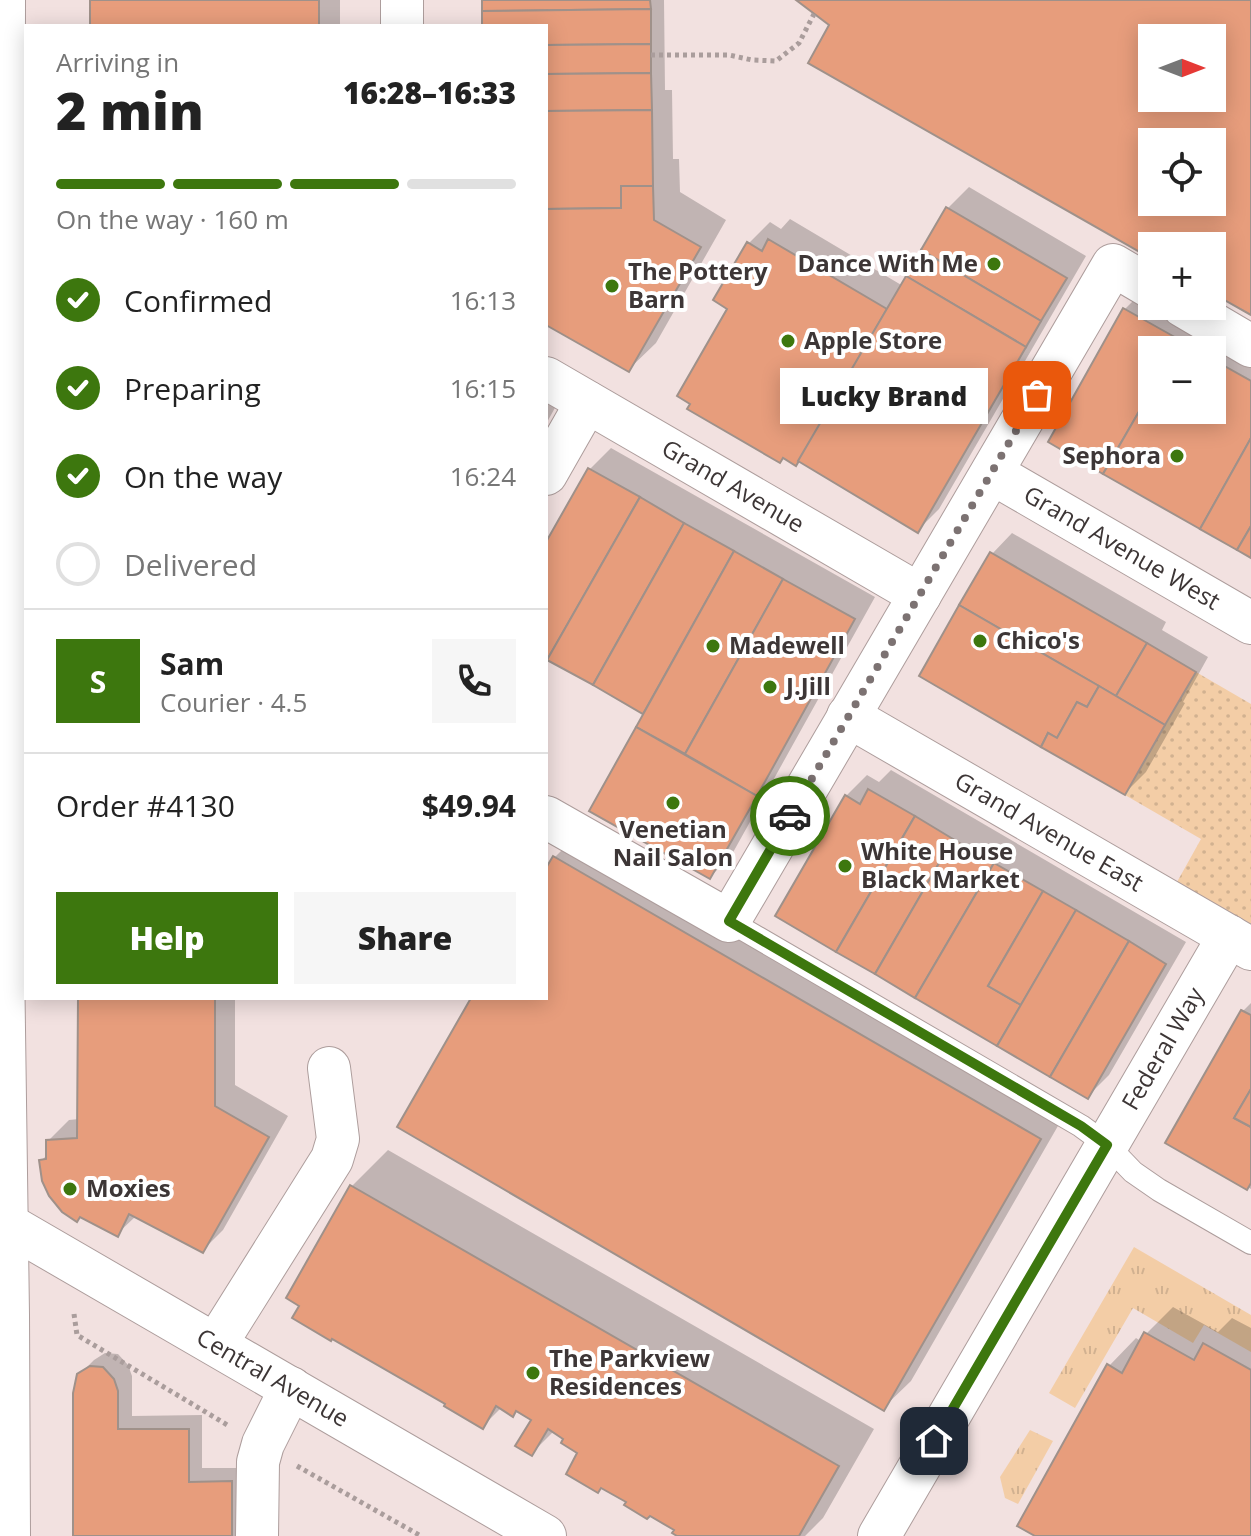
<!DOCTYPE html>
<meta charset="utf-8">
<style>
body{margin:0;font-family:"Open Sans",sans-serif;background:#f6f6f6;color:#222;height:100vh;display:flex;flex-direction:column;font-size:30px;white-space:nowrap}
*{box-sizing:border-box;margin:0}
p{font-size:26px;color:#767676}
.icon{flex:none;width:44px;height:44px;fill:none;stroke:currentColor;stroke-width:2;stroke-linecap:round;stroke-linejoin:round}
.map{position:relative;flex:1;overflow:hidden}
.details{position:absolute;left:24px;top:24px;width:524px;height:976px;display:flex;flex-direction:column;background:#fff;border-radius:0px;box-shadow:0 4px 20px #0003}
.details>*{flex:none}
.needle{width:52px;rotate:90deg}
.fabs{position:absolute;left:1138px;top:24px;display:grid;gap:16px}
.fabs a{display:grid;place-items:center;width:88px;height:88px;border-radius:0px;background:#fff;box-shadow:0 4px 20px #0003;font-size:40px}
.pin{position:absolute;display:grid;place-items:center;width:68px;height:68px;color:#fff;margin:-34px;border-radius:16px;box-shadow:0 4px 12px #0006}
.courier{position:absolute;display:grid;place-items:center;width:80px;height:80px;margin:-40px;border:6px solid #3d770e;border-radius:50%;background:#fff;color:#222;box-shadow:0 2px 10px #0007}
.bubble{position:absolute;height:56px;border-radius:0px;background:#fff;box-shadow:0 4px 20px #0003;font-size:26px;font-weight:800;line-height:56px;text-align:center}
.headline em{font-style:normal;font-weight:800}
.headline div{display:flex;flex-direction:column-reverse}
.headline{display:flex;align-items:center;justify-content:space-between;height:136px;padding:0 32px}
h1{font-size:52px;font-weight:800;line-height:60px}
.bar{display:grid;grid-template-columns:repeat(4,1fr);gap:12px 8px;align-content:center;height:96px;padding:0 32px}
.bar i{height:10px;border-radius:6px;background:#e0e0e0}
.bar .current{background:#3d770e}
.bar p{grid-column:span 4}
.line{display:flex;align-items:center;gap:20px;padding:0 32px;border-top:2px solid #e0e0e0}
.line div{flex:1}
.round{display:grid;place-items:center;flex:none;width:84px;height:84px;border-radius:0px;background:#f6f6f6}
ol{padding:0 32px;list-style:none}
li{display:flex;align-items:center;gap:24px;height:88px}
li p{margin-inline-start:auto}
li .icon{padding:8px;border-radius:50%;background:#3d770e;color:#fff;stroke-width:4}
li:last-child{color:#767676}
li i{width:44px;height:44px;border:4px solid #e0e0e0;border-radius:50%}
.primary-button{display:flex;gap:16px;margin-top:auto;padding:16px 32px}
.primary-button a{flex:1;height:92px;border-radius:0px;background:#3d770e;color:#fff;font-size:32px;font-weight:800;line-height:92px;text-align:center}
.primary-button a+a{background:#f6f6f6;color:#222}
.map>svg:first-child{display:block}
.grass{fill:url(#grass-tufts)}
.park{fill:url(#park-dots)}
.shadow{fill:#0003;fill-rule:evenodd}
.building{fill:#e79d7c;stroke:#9f918a;stroke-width:2;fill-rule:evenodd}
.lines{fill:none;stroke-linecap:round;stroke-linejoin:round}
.service-casing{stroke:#ad9d9c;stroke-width:24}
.minor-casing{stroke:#ad9d9c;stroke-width:44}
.path{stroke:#aa9d9c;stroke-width:5;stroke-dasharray:4 4;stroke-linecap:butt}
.service{stroke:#fff;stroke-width:22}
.minor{stroke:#fff;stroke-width:42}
.done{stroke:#7c7272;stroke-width:8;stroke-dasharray:0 14.4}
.route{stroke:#3d770e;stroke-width:10}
.poi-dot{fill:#3d770e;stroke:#fff;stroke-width:3}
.labels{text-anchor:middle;stroke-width:8;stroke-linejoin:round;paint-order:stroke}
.poi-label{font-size:24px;font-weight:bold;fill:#3d3636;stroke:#fff;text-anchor:start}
.street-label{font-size:24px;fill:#3d3636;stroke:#fff}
</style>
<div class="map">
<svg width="1251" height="1536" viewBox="0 0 1251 1536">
<defs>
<pattern id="grass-tufts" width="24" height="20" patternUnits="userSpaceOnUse" patternTransform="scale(2)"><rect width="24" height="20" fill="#f3cda6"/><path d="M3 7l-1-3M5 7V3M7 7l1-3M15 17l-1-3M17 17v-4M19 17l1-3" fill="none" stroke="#d1b190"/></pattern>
<pattern id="park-dots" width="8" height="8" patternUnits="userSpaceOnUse" patternTransform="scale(2)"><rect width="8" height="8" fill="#f3cda6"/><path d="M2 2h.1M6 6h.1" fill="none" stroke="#d1b190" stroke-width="1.8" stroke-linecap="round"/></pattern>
</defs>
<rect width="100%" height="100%" fill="#f2e1e0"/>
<g class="grass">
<polygon points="1134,1247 1251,1315 1251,1352 1204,1325 1193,1343 1133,1308 1075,1408 1049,1393"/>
<polygon points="1030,1430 1053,1441 1018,1504 1005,1498 1000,1477"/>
</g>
<polygon class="park" points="1196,672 1251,704 1251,924 1177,882 1201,839 1125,795"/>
<g class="shadow">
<polygon points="92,0 340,0 340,26 88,26 92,23"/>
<polygon points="484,0 664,0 665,90 672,90 673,159 679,159 680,192 726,220 656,343 628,370 546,322 546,26 484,26"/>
<polygon points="969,187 1086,256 939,509 918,530 730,308 749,243 770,222 781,229 790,219 903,286 948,208"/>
<path d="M1146 288 1251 349V556L1050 441 1125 309ZM1152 350H1212V410H1152Z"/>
<polygon points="546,400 556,406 546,424"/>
<polygon points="611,448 875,597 731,856 710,877 592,810 646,713 546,656 546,546 590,469"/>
<polygon points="1012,533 1166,622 1162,630 1208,657 1183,702 1185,703 1146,772 1125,793 992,554"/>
<polygon points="891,770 1186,942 1109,1075 1088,1096 846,796 867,775 879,782"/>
<polygon points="582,830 1066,1112 911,1381 883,1408 474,998 546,998 546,872 555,857"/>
<polygon points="80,998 235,998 235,1085 288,1116 223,1230 202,1251 136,1216 117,1234 41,1161 48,1154 48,1141 69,1120 79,1119"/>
<polygon points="1251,1003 1251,1189 1168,1142 1243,1011"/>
<polygon points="388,1150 874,1429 823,1518 805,1536 681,1536 677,1529 628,1501 566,1438 554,1431 532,1453 534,1419 518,1410 513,1414 502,1407 483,1426 351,1187"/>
<polygon points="1173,1307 1218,1332 1232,1318 1251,1328 1251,1536 1039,1536 1109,1366 1136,1338 1142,1342 1146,1334"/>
<polygon points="105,1353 118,1354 128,1365 132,1376 132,1416 202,1415 202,1468 245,1468 245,1536 75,1536 79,1375 94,1360"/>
</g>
<g class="building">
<rect x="90" y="0" width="229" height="26"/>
<polygon points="482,0 650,0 651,9 482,11"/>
<path d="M796 0H1251V315L1212 293V246H1152V259L808 63 829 25ZM1152 38H1212V98H1152ZM1152 142H1212V202H1152Z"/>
<polygon points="651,9 651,44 546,45 546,26 482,26 482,11"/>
<polygon points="651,44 651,73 546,74 546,45"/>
<polygon points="651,73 652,110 546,111 546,74"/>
<polygon points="652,110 653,186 621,186 621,208 546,209 546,111"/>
<polygon points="621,186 653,186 654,220 701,247 629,372 546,325 546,209 621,208"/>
<polygon points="946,207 1067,278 1041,321 921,250"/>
<polygon points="768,239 887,309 796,466 783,458 780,463 687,409 690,404 677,396 727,309 713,300 747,242 762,251"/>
<polygon points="921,250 1041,321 1026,347 906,276"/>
<polygon points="906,276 1026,347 918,533 798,461"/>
<polygon points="1123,308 1180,340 1174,350 1152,350 1152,389 1103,474 1048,442"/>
<polygon points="1212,359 1251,381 1251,438 1200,529 1103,474 1152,389 1152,410 1212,410"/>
<polygon points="1251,438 1251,526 1237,550 1200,529"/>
<polygon points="588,468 640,497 547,660 546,542"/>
<polygon points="640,497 684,523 593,685 547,660"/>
<polygon points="684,523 734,551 643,714 593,685"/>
<polygon points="1251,526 1251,558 1237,550"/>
<polygon points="734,551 783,579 685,754 636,727"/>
<polygon points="990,552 1147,643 1116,696 959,605"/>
<polygon points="783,579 855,619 757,796 685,754"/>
<polygon points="959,605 1099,686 1087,707 1077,702 1057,738 1048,733 1041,747 919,676"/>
<polygon points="1147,643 1196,672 1165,725 1116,696"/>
<polygon points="1099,686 1165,725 1125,795 1041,747 1048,733 1057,738 1077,702 1087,707"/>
<polygon points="636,727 757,796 710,879 589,811"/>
<polygon points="868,789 915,816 836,952 775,916 845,795 860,804"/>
<polygon points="915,816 953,839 875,974 836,952"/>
<polygon points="953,839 994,863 915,998 875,974"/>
<polygon points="553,856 1041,1139 884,1411 397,1127 471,998 546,998 546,868"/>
<polygon points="994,863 1043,891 988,986 1021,1005 997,1046 915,998"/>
<polygon points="1043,891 1076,910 1021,1005 988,986"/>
<polygon points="1076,910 1129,941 1050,1077 997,1046"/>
<polygon points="1129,941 1166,964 1088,1099 1050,1077"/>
<polygon points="78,998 215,998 215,1106 269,1137 203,1253 129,1214 118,1237 80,1217 77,1222 62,1212 49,1196 42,1181 39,1160 46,1159 46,1140 77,1138"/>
<polygon points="1241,1010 1251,1015 1251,1089 1234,1118 1251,1127 1251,1183 1247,1190 1165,1143"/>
<polygon points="1251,1089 1251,1127 1234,1118"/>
<polygon points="350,1185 839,1466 799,1536 677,1536 672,1533 674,1530 650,1516 647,1519 624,1505 626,1502 601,1488 598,1493 566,1474 577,1453 561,1443 563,1439 548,1429 532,1456 515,1446 531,1420 516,1411 513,1417 496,1406 483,1429 444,1406 445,1404 332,1339 331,1341 292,1318 299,1306 286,1298"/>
<polygon points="1144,1332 1194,1360 1203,1343 1251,1370 1251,1536 1035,1536 1017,1526 1107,1364 1122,1373"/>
<polygon points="90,1366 103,1367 114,1379 118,1391 118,1429 189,1429 189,1482 232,1481 232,1536 73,1536 73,1393 77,1374"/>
</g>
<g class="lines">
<defs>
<polyline id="service" points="729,921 1081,1126 1107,1145 1133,1172 1159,1190 1251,1243"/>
<g id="minor">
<polyline points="4,0 3,958 8,1315 9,1536"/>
<polyline points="402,0 402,26"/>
<polyline points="1183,306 1251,346"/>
<path id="s1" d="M546 378 920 595"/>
<path id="s2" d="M992 473 1251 623"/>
<polyline points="546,474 587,402"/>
<path id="s3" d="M848 716 1251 949"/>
<polyline points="546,817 729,921 1113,265 1152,288"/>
<path id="s4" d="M0 1224H7L545 1536"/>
<polyline points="216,1344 332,1159 338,1139 329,1068"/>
<polyline points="257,1536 258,1462 263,1444 291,1388"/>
<path id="s5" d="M879 1536 1229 936"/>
</g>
</defs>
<use href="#service" class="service-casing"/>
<use href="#minor" class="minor-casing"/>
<g class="path">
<polyline points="651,55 729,55 752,60 776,61 799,43 814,14"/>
<polyline points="74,1314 77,1335 229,1426"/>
<polyline points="297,1466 421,1536"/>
</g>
<use href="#service" class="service"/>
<use href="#minor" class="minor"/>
</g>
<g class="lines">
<polyline class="done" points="790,816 1037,395"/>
<polyline class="route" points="790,816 729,921 1081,1126 1107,1145 934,1441"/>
</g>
<g class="poi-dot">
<circle cx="994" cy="264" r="8"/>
<circle cx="612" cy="286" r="8"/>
<circle cx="788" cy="341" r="8"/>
<circle cx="1177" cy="456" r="8"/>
<circle cx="980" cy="641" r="8"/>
<circle cx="713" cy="646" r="8"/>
<circle cx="770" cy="687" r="8"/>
<circle cx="673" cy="803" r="8"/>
<circle cx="845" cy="866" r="8"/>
<circle cx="70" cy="1189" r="8"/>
<circle cx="533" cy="1373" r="8"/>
</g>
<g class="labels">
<g class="poi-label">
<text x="978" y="272" text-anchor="end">Dance With Me</text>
<text x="628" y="280">The Pottery<tspan x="628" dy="28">Barn</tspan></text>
<text x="804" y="349">Apple Store</text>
<text x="1161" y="464" text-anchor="end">Sephora</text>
<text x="996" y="649">Chico's</text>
<text x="729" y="654">Madewell</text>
<text x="786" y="695">J.Jill</text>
<text x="673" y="838" text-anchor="middle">Venetian<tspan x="673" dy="28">Nail Salon</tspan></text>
<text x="861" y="860">White House<tspan x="861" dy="28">Black Market</tspan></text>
<text x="86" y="1197">Moxies</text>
<text x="549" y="1367">The Parkview<tspan x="549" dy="28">Residences</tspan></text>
</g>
<g class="street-label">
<text dy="8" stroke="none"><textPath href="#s1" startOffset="216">Grand Avenue</textPath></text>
<text dy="8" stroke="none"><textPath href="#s2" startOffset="150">Grand Avenue West</textPath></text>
<text dy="8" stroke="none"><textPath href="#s3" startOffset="232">Grand Avenue East</textPath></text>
<text dy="8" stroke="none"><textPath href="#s5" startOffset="564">Federal Way</textPath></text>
<text dy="8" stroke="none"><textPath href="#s4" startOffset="314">Central Avenue</textPath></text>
</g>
</g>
</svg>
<div class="fabs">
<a><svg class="needle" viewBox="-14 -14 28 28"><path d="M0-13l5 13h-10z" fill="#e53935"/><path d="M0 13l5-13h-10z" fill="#767676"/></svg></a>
<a><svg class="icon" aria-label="locate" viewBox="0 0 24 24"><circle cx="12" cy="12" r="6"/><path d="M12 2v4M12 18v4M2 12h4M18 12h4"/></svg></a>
<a>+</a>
<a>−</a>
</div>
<div class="pin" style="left:1037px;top:395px;background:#ea580c"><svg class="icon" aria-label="bag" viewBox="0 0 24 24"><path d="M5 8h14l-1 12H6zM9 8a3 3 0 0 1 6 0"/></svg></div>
<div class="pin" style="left:934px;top:1441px;background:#1f2937"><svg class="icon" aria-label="home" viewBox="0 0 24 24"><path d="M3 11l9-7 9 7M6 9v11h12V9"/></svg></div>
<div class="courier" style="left:790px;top:816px"><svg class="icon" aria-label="car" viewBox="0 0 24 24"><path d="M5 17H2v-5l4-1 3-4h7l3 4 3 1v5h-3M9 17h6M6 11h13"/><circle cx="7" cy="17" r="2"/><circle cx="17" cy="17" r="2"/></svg></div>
<div class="bubble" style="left:780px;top:368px;width:208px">Lucky Brand</div>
<section class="details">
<div class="headline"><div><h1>2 min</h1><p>Arriving in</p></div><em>16:28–16:33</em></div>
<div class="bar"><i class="current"></i><i class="current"></i><i class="current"></i><i></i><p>On the way · 160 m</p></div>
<ol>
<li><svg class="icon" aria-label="check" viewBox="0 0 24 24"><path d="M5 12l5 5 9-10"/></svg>Confirmed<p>16:13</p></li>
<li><svg class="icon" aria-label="check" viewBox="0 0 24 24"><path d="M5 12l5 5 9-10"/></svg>Preparing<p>16:15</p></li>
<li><svg class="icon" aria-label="check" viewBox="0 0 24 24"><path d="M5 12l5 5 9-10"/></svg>On the way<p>16:24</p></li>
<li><i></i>Delivered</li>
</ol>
<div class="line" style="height:144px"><b class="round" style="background:#3d770e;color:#fff">S</b><div><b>Sam</b><p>Courier · 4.5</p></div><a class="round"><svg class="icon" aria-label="phone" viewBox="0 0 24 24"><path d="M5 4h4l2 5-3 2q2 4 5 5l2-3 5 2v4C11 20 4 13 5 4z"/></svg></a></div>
<div class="line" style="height:104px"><div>Order #4130</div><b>$49.94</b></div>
<div class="primary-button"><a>Help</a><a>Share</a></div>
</section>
</div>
